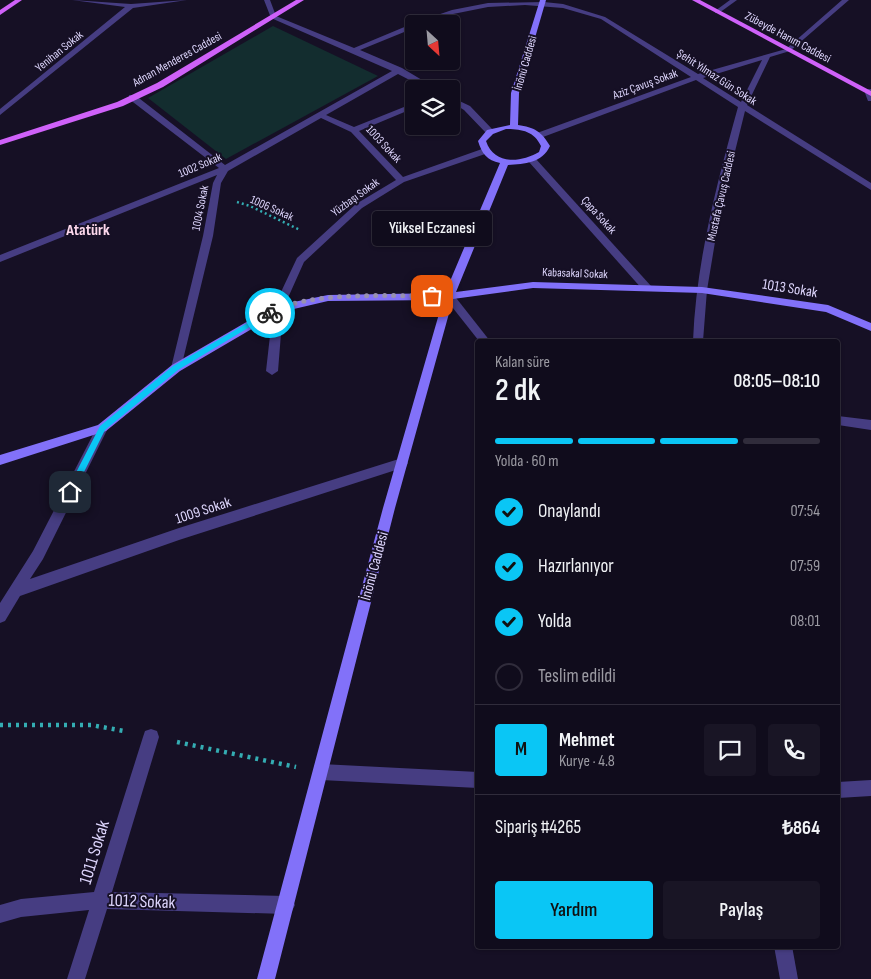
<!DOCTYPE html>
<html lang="tr">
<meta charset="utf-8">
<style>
body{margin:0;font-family:"Sofia Sans Condensed",sans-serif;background:#191525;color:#f1f3f6;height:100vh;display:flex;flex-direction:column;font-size:19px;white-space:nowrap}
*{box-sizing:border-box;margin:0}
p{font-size:16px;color:#9c9ba3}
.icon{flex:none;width:28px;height:28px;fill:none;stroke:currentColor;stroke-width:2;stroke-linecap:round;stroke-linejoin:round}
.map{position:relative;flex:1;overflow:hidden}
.side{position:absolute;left:475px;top:339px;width:365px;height:610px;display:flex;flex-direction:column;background:#100c1c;border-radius:5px;box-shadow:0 1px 4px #0004,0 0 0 1px #302c3b}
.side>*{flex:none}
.needle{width:32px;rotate:154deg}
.buttons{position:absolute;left:405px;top:15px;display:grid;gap:10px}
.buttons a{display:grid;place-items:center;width:55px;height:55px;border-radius:5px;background:#100c1c;box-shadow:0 1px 4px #0004,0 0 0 1px #302c3b;font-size:25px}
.pin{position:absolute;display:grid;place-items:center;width:42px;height:42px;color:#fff;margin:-21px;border-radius:10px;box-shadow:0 2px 8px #0006}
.courier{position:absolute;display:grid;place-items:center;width:50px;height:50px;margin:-25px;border:4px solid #0ac6f5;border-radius:50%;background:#fff;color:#222;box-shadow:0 1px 6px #0007}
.bubble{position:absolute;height:35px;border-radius:5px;background:#100c1c;box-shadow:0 1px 4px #0004,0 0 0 1px #302c3b;font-size:16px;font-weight:600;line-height:35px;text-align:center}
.headline em{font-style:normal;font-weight:600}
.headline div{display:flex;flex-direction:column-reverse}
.headline{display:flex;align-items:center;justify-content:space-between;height:85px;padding:0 20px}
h1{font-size:32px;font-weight:600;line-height:38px}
.bar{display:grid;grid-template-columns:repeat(4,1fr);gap:8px 5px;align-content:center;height:60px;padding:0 20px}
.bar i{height:6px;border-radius:4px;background:#302c3b}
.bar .active{background:#0ac6f5}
.bar p{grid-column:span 4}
.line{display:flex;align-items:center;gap:12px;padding:0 20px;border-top:1px solid #302c3b}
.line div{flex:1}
.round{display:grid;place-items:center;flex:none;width:52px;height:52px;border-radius:5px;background:#191525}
ol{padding:0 20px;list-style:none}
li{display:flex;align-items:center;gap:15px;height:55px}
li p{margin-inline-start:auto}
li .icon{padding:5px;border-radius:50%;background:#0ac6f5;color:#111;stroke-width:4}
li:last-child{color:#9c9ba3}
li i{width:28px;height:28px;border:2px solid #302c3b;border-radius:50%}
.cta{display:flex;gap:10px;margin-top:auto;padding:10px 20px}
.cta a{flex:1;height:58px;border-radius:5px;background:#0ac6f5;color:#111;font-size:20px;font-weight:600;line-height:58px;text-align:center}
.cta a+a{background:#191525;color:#f1f3f6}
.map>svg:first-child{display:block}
.green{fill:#132d2f}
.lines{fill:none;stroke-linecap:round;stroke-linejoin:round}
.path-far1{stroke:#34adb3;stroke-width:2.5;stroke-dasharray:2 3;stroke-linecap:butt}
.path{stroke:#34adb3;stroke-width:4.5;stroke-dasharray:3 5;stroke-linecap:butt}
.street{fill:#463d82;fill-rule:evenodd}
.secondary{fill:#8271f9;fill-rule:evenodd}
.primary{fill:#cf61f9;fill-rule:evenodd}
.route{fill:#0ac6f5}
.done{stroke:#9891b1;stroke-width:5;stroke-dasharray:0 9}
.labels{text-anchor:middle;stroke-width:4;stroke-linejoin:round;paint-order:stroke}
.far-street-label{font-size:12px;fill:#ded6fd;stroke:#161025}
.street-label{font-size:15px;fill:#ded6fd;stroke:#161025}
.far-district-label{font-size:16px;font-weight:bold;fill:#fdd8ec;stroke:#161025}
.near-street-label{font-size:18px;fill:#ded6fd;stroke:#161025}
</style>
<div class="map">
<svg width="871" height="979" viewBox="0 0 871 979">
<rect width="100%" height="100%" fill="#161025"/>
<polygon class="green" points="273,26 378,76 226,159 148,98"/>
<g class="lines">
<polyline class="path-far1" points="237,202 250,206 300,230"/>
<g class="path">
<polyline points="0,725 91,725 124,731"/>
<polyline points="177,742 296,767"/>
</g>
<g class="street">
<polygon points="72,0 131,4 187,0 133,8 0,115 0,109 125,7"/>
<path d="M264 0H270L276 16 354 48 414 23 452 10 488 3 544 2 563 4 605 17 698 74 786 49 842 0H849L790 51 770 57 747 105 871 183V190L745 111 720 212 707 290 703 341H693C696 262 717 183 738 107L696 80 543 137H537V133L691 77 601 19 563 8 525 5 488 7 453 14 423 24H414V28L360 50 402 68 437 89H427L398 74 326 115 354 127 414 103V108L359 131 403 177 482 149H488V153L404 182 362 208 304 262 283 309 278 371 272 375 266 371 273 309 297 258 356 204 396 180 351 132 321 118 228 171 221 183 213 236 181 368 176 372 172 371 171 368 203 236 213 183 217 175 0 262V255L219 168 129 99V95H135L225 165 392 71 271 18ZM762 60 741 102 703 78Z"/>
<polygon points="730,0 737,0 719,13 715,13 715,11"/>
<polygon points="868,89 871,89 871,101 868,101 865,93"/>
<polygon points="451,97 470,106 493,130 493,134 487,134 464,110 451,102"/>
<polygon points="529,158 535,158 651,286 651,290 643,290 529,162"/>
<polygon points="449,293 453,294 490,341 479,341 445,298 445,294"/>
<polygon points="838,416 871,420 871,430 838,425"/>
<polygon points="102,423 106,425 108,428 43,559 30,579 179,528 402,458 406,459 408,463 406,467 402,468 179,540 20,596 5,621 0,623 0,603 33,551 98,425"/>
<polygon points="151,729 157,731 159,737 112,892 286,896 292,899 295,905 292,911 286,914 107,909 85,979 67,979 89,910 21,917 0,923 0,905 21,899 94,892 143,737 145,731"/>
<polygon points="321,764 478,772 478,788 321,780 315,778 313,772 315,766"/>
<polygon points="871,780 871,796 838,798 838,782"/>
<polygon points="774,946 792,946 798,979 780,979"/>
</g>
<path class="secondary" d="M540 0H546L519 93 518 125C534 127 542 132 550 146 542 163 525 164 508 165L456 292 533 282 702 287 828 305 871 323V331L826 312 702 293 533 288 453 299 395 508 275 979H257L383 508 443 300 328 301 281 312 180 371 106 431 0 465V455L98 425 172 365 274 306 328 295 445 293 500 163C487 160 482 154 478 141L487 130 510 125 511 93ZM506 129C521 129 534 131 541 146L539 152C520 163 494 165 486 141L493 134Z"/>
<g class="primary">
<polygon points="15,0 22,0 0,15 0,10"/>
<polygon points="296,0 304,0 163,87 123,106 0,145 0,140 117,102 157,83"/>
<polygon points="692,0 700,0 871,91 871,96"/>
</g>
</g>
<polygon class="route" points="268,311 273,313 178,370 105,430 73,494 67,494 66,492 100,426 173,366"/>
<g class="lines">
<path class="done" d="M270 313C308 291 388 296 432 296"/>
</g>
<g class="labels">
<g class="far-street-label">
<text transform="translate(788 37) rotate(28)" y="4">Zübeyde Hanım Caddesi</text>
<text transform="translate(59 51) rotate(-39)" y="4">Yenihan Sokak</text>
<text transform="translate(177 59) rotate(-29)" y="4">Adnan Menderes Caddesi</text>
<text transform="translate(525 63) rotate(-74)" y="4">İnönü Caddesi</text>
<text transform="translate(717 77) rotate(33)" y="4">Şehit Yılmaz Gün Sokak</text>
<text transform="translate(645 84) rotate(-20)" y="4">Aziz Çavuş Sokak</text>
<text transform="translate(384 144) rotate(47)" y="4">1003 Sokak</text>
<text transform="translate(200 165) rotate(-23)" y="4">1002 Sokak</text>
<text transform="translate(721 196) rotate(-77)" y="4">Mustafa Çavuş Caddesi</text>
<text transform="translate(355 197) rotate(-36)" y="4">Yüzbaşı Sokak</text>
<text transform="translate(200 208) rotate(-79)" y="4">1004 Sokak</text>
<text transform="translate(272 208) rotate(24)" y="4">1006 Sokak</text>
<text transform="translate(599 215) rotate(48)" y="4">Çapa Sokak</text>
<text transform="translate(575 273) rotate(2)" y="4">Kabasakal Sokak</text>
</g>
<g class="street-label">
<text transform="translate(790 288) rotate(9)" y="5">1013 Sokak</text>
<text transform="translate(203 510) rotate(-18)" y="5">1009 Sokak</text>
<text transform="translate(374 566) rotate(-75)" y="5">İnönü Caddesi</text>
</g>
<g class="far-district-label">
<text x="88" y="235">Atatürk</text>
</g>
<g class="near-street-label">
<text transform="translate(94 852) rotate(-73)" y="6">1011 Sokak</text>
<text transform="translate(142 901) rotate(2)" y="6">1012 Sokak</text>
</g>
</g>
</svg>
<div class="buttons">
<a><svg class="needle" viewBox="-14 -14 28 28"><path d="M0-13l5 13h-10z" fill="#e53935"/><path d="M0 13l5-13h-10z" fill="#9c9ba3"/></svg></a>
<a><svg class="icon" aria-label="layers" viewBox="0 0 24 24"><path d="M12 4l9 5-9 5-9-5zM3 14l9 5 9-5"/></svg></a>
</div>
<div class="pin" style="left:432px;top:296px;background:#ea580c"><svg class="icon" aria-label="bag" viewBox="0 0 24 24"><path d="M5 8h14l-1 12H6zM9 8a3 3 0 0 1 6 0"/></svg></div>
<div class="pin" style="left:70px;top:492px;background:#1f2937"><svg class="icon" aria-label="home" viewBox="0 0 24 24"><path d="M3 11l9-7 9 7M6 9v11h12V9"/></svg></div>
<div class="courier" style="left:270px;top:313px"><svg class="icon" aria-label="bike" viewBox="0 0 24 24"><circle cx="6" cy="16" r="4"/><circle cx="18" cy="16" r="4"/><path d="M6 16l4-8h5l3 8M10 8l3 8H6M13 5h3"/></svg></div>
<div class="bubble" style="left:372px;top:211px;width:120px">Yüksel Eczanesi</div>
<section class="side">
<div class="headline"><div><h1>2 dk</h1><p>Kalan süre</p></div><em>08:05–08:10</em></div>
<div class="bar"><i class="active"></i><i class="active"></i><i class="active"></i><i></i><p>Yolda · 60 m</p></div>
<ol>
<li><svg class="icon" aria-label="check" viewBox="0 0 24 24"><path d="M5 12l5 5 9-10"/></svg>Onaylandı<p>07:54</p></li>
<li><svg class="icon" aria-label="check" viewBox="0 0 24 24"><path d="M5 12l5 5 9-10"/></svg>Hazırlanıyor<p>07:59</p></li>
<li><svg class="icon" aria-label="check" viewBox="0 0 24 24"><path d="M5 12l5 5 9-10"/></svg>Yolda<p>08:01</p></li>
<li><i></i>Teslim edildi</li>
</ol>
<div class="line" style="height:90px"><b class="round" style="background:#0ac6f5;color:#111">M</b><div><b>Mehmet</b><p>Kurye · 4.8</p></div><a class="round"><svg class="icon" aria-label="chat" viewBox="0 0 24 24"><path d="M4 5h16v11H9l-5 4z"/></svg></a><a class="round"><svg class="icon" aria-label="phone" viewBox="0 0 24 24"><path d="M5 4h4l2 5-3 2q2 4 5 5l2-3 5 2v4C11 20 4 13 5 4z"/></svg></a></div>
<div class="line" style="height:65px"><div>Sipariş #4265</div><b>₺864</b></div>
<div class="cta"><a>Yardım</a><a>Paylaş</a></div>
</section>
</div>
